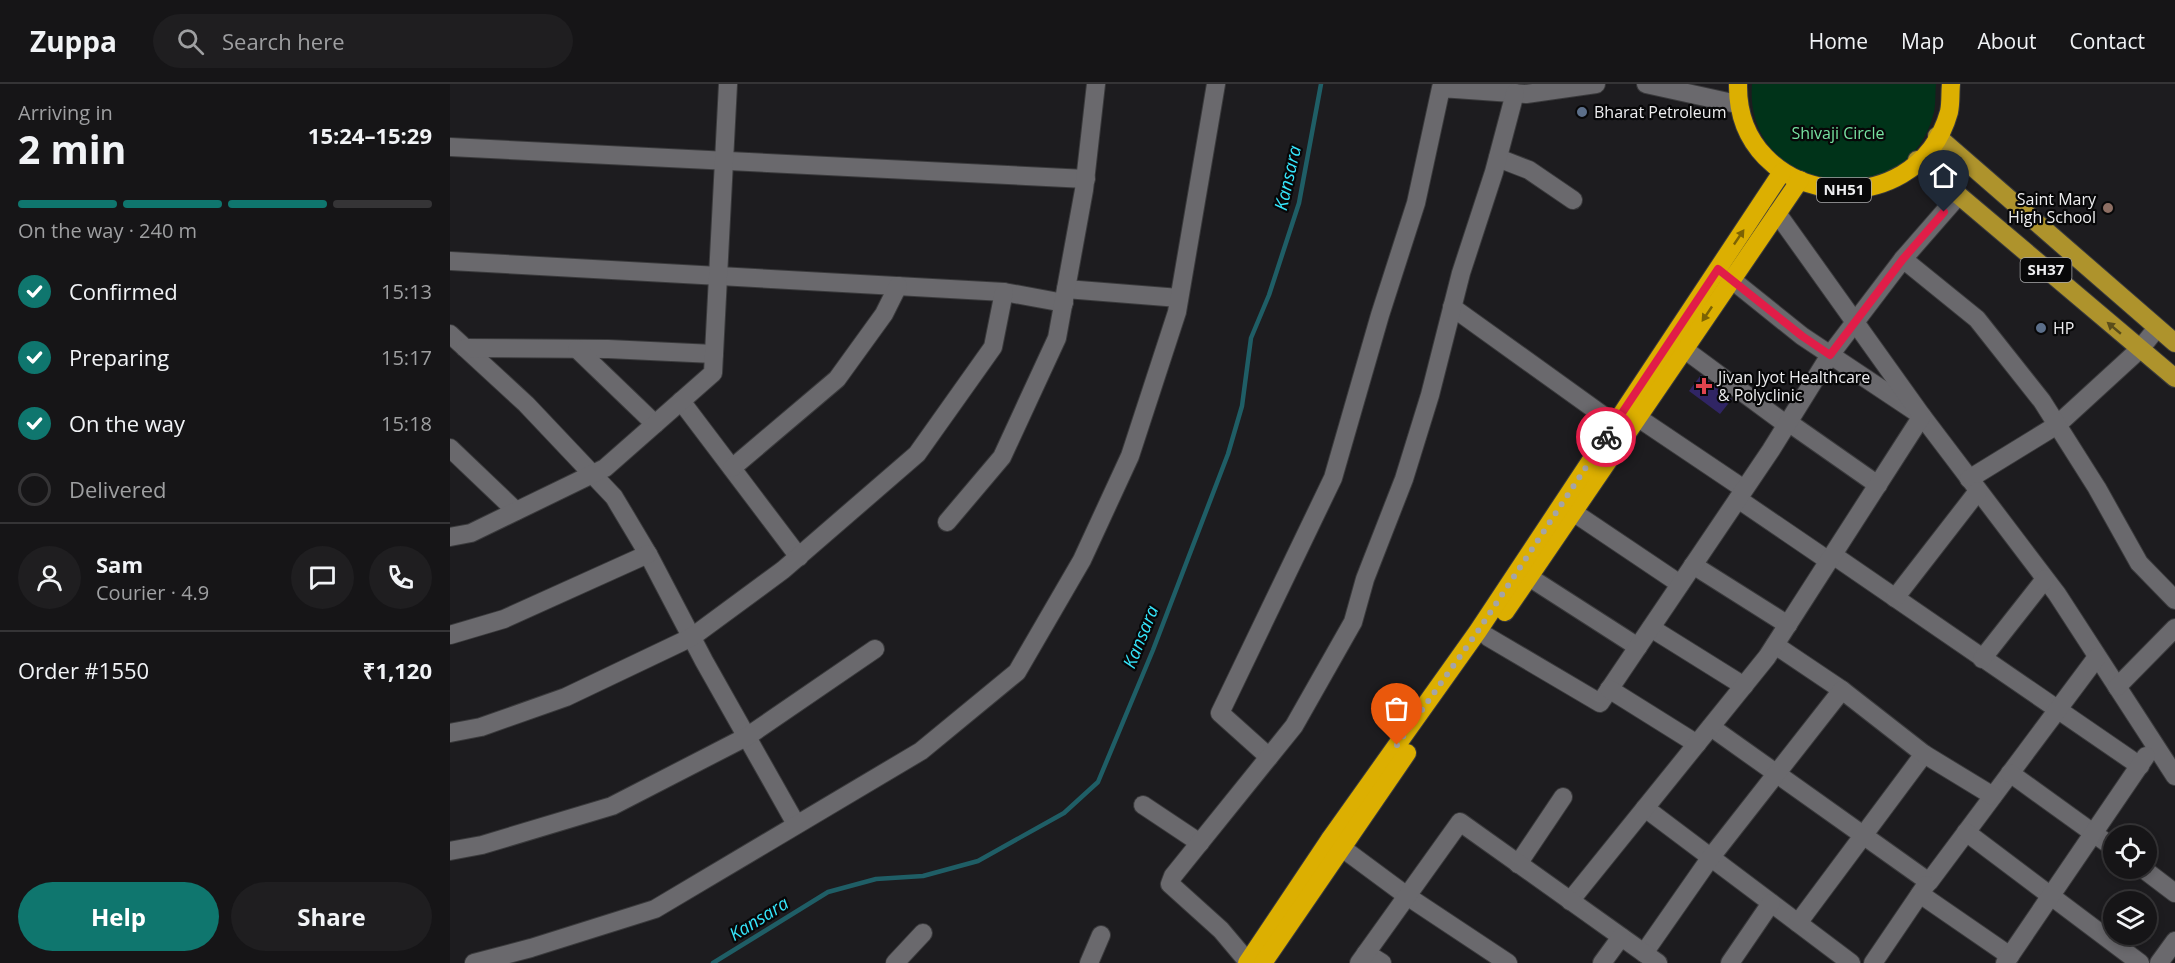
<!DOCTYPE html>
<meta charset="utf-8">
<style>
body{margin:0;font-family:"Open Sans",sans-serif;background:#1f1e20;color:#f1f3f6;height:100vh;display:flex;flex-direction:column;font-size:22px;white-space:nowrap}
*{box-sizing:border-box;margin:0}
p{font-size:20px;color:#9e9fa1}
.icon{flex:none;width:33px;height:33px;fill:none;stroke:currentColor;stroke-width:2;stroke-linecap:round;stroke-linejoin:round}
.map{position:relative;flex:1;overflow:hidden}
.panel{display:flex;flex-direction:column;background:#161517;width:450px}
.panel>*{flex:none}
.fabs{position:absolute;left:1653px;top:741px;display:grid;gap:12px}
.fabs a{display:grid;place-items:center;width:54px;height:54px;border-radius:50%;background:#161517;box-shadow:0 3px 9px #0003,0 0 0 2px #353436;font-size:30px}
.pin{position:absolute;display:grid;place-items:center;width:51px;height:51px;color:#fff;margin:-62px -26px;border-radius:50% 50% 50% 0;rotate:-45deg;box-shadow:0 0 6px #0007}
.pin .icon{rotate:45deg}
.courier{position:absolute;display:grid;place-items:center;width:60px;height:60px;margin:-30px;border:4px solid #e11d48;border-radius:50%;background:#fff;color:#222;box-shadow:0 2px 8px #0007}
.overview em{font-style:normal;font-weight:700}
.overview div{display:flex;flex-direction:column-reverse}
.overview{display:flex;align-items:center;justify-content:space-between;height:102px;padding:0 18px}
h1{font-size:39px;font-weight:700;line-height:45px}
.bar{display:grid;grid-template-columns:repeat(4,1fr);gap:9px 6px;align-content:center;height:72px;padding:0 18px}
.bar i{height:8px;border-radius:4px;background:#353436}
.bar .active{background:#0f766e}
.bar p{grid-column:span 4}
.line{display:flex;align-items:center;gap:15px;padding:0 18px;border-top:2px solid #353436}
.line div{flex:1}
.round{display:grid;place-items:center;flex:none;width:63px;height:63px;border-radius:32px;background:#1f1e20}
ol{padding:0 18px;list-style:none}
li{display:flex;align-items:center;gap:18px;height:66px}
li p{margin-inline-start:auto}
li .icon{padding:6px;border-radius:50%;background:#0f766e;color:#fff;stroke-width:4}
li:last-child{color:#9e9fa1}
li i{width:33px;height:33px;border:3px solid #353436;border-radius:50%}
.button{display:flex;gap:12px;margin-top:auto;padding:12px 18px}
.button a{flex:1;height:69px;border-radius:36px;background:#0f766e;color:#fff;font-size:24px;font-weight:700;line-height:69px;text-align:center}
.button a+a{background:#1f1e20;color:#f1f3f6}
header{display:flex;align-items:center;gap:36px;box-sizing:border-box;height:84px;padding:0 30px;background:#161517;border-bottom:2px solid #353436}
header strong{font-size:28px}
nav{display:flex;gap:33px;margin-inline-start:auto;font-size:21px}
.search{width:420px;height:54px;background:#1f1e20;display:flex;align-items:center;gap:15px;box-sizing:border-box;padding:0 21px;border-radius:33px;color:#9e9fa1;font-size:22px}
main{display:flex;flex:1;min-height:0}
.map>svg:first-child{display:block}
.green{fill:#003319}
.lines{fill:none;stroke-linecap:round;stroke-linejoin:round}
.stream{stroke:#1f5e66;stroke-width:4.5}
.building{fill:#302564}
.minor-casing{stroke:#3a3a3c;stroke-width:20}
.major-casing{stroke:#3a3a3c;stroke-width:20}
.highway-casing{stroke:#3a3a3c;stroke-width:20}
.minor{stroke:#6a696d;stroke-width:18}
.major{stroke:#ae932c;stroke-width:18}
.highway{stroke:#dcaf01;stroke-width:18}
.oneway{fill:#7c6304}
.oneway2{fill:#5a4d1a}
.done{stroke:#a4a4a6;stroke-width:6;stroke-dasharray:0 10.8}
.route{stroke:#e11d48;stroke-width:8}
.service-dot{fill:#5c6f8a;stroke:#070708;stroke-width:2}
.education-dot{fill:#8d6e63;stroke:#070708;stroke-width:2}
.health-dot{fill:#e0444e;stroke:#070708;stroke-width:2}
.labels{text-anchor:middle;stroke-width:4.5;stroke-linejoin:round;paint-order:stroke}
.shield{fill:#070708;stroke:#a8a8aa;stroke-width:1.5}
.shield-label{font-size:15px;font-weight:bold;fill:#ededef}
.poi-label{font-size:16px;fill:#ededef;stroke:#070708;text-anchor:start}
.park-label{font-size:16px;fill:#77e2a1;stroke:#070708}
.water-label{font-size:18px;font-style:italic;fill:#36e6fc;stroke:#070708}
</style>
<header>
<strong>Zuppa</strong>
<div class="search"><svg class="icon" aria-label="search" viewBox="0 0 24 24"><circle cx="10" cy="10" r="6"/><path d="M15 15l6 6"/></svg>Search here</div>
<nav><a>Home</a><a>Map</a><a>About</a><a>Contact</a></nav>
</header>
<main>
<section class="panel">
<div class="overview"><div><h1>2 min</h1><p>Arriving in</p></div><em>15:24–15:29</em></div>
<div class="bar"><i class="active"></i><i class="active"></i><i class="active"></i><i></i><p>On the way · 240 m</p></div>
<ol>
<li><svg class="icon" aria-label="check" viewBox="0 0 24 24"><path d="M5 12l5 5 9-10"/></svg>Confirmed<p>15:13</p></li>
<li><svg class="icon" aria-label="check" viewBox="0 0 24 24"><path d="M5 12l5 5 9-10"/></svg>Preparing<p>15:17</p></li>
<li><svg class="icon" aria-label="check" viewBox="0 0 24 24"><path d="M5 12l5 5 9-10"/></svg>On the way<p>15:18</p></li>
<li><i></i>Delivered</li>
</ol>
<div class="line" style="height:108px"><a class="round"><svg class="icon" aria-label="person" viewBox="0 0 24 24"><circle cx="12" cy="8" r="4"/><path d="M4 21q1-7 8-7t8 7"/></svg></a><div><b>Sam</b><p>Courier · 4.9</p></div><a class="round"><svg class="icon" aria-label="chat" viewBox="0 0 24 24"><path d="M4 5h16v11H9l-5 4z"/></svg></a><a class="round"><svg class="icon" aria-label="phone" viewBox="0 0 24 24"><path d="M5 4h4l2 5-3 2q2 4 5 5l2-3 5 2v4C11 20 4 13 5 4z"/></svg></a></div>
<div class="line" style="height:78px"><div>Order #1550</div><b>₹1,120</b></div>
<div class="button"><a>Help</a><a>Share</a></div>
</section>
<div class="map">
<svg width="1725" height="879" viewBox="0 0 1725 879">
<rect width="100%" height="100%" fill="#1d1c1f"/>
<path class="green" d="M1302 0H1486C1485 10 1486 23 1483 32 1454 136 1293 110 1302 0Z"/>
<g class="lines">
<polyline class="stream" points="263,879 378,808 426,795 473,792 528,777 614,729 648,698 703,566 778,370 792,322 801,254 819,211 849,119 871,0"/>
</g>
<polygon class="building" points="1251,291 1282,315 1270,330 1239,307"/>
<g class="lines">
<defs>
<g id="minor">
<polyline points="1196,0 1287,20"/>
<polyline points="0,63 636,95"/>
<polyline points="1048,74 1079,86 1123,116"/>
<polyline points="1453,175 1508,112"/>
<polyline points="0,177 554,208 614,219"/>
<polyline points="1271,187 1352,252 1472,332 1607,510 1725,692"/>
<polyline points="616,205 729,214"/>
<polyline points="1002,223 1165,340"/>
<polyline points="0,250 76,320 164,413 198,470 254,577 346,740"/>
<polyline points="15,264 158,265 264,270"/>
<polyline points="127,265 205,340"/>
<polyline points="1234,265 1337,341"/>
<polyline points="231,317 349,473"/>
<polyline points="1187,333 1294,405"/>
<polyline points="1338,338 1428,401"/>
<polyline points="0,364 66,427"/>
<polyline points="282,384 387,295 434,230 448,202"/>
<polyline points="1519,395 1607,341 1690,265 1707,244"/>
<polyline points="1288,415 1379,477"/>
<polyline points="1123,428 1230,500"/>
<polyline points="497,438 552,373 607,254 634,106 646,0"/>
<polyline points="0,453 21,449 155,384 263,289 278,0"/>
<polyline points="1383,471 1690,682"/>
<polyline points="1243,481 1338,541"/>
<polyline points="1079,493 1188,563"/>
<polyline points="1445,514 1528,407"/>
<polyline points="1201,544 1294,602"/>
<polyline points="0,551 54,535 198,470"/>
<polyline points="1038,553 1150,619 1321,366 1380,271 1453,175 1527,235 1592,317 1647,404 1689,479 1725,516"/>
<polyline points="1325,561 1392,606"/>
<polyline points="1532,575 1595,495"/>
<polyline points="1667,603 1725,544"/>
<polyline points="1159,605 1247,660"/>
<polyline points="1261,643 1479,798 1647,573"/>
<polyline points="0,649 31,643 116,613 242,553 333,486 467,370 543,263 554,208"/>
<polyline points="819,673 770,629 883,394 930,231 966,119 991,4 1076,10 1146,0"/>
<polyline points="1560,689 1664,764"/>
<polyline points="693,721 750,759"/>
<polyline points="1195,724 1401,879"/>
<polyline points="1516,748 1690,879"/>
<polyline points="880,755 957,812 1058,879"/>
<polyline points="0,767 32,761 162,722 298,652 425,565"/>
<polyline points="1068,780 1113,713"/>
<polyline points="1692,784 1725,809"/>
<polyline points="1470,810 1560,872"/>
<polyline points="1120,817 1317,573 1472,332 1327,129"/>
<polyline points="1348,839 1474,670"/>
<polyline points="916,869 932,879"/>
<polyline points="1194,869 1261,773 1392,606 1474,670 1543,712"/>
<polyline points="798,878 771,846 720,800 723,792 844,642 903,538 915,495 954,395 980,311 1011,189 1044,88 1065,9"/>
<polyline points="24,879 81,864 205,825 471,667 567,588 632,476 680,372 727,228 766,0"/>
<polyline points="445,879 473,849"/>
<polyline points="639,879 651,851"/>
<polyline points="909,879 1010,738 1208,879"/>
<polyline points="1152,879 1171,853"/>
<polyline points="1280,879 1321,819"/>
<polyline points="1423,879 1476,801"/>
<polyline points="1555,879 1696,672"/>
<polyline points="1709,879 1725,857"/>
</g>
<g id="major">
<polyline points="1487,52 1725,259"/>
<polyline points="1467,76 1725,294"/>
</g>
<g id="highway">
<path d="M1288 0C1286 124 1466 145 1499 28 1501 19 1500 9 1501 0"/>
<polyline points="1055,528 1350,96"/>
<polyline points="797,879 880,755 1028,547 1332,88"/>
<polyline points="813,879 957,669"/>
</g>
</defs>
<use href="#minor" class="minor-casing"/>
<use href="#major" class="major-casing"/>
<use href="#highway" class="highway-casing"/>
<use href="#minor" class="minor"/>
<use href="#major" class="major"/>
<use href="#highway" class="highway"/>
</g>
<defs><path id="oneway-solid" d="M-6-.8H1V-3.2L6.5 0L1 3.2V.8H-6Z" transform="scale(1.5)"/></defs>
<g class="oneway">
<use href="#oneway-solid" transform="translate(1289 153) rotate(-56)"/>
<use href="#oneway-solid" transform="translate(1257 230) rotate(124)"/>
</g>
<use class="oneway2" href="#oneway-solid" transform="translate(1664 244) rotate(-140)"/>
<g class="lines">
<polyline class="done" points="947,661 1028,547 1156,353"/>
<polyline class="route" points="1156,353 1268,185 1352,252 1380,271 1453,175 1494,128"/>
</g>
<g class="service-dot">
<circle cx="1132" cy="28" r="6"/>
<circle cx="1591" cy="244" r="6"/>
</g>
<circle class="education-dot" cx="1658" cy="124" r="6"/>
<path class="health-dot" d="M1251 293h6v6h6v6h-6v6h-6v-6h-6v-6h6z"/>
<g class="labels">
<g class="shield">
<rect x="1367" y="94" width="54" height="24" rx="4.5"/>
<rect x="1570.5" y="174" width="51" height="24" rx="4.5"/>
</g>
<g class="shield-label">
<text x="1394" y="111">NH51</text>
<text x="1596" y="191">SH37</text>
</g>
<g class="poi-label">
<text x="1144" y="34">Bharat Petroleum</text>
<text x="1646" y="121" text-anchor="end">Saint Mary<tspan x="1646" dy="18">High School</tspan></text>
<text x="1603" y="250">HP</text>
<text x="1268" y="299">Jivan Jyot Healthcare<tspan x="1268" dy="18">&amp; Polyclinic</tspan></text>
</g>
<g class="park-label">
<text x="1388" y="55">Shivaji Circle</text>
</g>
<g class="water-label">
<text transform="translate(838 94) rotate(-77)" y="6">Kansara</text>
<text transform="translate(691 553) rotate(-68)" y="6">Kansara</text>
<text transform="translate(309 835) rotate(-32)" y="6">Kansara</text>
</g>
</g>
</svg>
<div class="fabs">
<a><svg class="icon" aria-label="locate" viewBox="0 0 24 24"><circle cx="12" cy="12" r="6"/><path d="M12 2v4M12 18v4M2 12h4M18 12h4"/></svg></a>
<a><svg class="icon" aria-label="layers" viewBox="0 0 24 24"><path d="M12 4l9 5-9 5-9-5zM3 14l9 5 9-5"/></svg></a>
</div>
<div class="pin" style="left:947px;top:661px;background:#ea580c"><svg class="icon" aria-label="bag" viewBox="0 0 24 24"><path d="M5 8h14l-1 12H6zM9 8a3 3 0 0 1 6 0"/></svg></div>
<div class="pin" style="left:1494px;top:128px;background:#1f2937"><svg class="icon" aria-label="home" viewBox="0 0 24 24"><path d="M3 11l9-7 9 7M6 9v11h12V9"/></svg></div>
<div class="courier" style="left:1156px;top:353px"><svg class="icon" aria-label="bike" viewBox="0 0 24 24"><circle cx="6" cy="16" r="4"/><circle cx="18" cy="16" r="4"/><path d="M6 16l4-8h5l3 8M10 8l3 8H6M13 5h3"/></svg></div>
</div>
</main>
